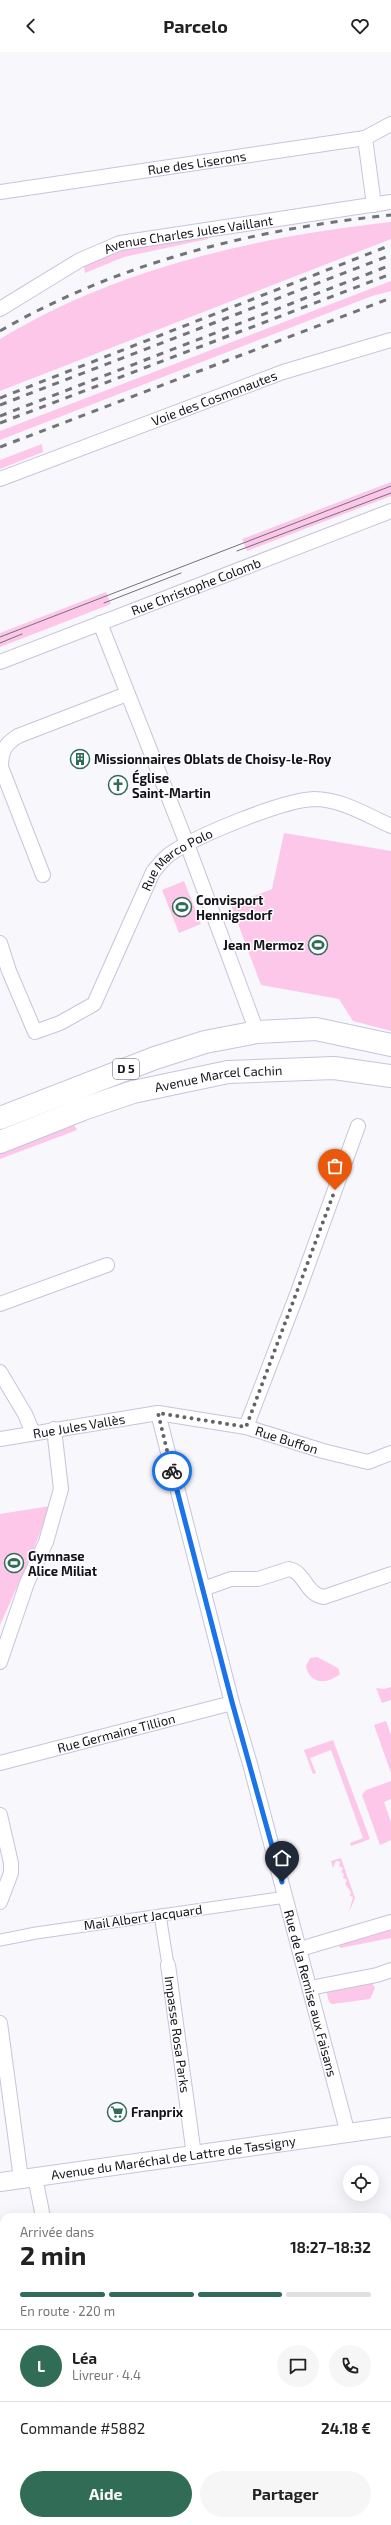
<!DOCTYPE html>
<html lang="fr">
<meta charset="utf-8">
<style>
body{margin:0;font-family:"Exo 2",sans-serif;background:#f6f6f6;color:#222;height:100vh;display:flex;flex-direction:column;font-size:15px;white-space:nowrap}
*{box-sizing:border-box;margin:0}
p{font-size:13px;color:#767676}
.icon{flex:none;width:22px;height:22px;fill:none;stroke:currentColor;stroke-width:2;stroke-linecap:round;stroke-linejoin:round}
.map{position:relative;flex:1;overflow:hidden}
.details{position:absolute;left:0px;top:2161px;width:391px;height:312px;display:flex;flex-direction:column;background:#fff;border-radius:12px 12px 0 0;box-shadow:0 4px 16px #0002}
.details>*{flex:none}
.buttons{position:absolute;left:343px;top:2113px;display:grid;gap:8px}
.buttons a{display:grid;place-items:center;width:36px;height:36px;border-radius:50%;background:#fff;box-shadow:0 4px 16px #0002;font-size:20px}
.pin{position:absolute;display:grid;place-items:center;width:34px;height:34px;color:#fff;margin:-41px -17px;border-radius:50% 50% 50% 0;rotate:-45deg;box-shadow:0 0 4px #0007}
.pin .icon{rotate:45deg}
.courier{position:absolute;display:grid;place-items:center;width:40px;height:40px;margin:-20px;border:3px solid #1a73e8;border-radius:50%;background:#fff;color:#222;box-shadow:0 1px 5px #0007}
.head em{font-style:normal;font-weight:700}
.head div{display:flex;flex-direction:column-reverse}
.head{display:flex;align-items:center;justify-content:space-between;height:68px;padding:0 20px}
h1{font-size:26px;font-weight:700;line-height:30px}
.bar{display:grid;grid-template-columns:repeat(4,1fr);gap:6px 4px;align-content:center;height:48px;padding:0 20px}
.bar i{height:5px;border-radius:3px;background:#e0e0e0}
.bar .selected{background:#306c56}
.bar p{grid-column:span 4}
.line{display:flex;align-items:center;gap:10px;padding:0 20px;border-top:1px solid #e0e0e0}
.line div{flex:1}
.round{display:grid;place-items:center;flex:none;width:42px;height:42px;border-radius:21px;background:#f6f6f6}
.primary-button{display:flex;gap:8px;margin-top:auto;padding:8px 20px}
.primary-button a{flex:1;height:46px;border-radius:24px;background:#306c56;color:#fff;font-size:16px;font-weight:700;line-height:46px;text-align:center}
.primary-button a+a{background:#f6f6f6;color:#222}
header{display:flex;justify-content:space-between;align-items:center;height:52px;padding:0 20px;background:#fff;font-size:18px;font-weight:700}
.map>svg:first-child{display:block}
.green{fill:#fdc7e9}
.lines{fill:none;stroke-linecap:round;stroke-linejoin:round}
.pedestrian-casing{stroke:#c7c4dc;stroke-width:13}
.minor-casing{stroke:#c7c4dc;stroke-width:16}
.tertiary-casing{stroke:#c7c4dc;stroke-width:20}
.primary-casing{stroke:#c7c4dc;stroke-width:24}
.pedestrian{stroke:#fff;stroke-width:11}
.minor{stroke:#fff;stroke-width:14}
.tertiary{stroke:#fff;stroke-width:18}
.primary{stroke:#fff;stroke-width:22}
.tram{stroke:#727279;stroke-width:1}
.rail{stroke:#727279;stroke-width:3;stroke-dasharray:7 7;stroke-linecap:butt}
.done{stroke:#63636a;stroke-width:4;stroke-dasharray:0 7.2}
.route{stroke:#1a73e8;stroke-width:5}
.labels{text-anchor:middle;stroke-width:3;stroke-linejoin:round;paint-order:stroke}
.shield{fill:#fff;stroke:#5a5a5f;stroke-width:1}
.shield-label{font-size:12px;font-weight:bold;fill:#14131b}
.street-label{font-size:13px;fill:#14131b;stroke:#fff}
.poi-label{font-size:13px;font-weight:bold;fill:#14131b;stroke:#fff;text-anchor:start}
</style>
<header><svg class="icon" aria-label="back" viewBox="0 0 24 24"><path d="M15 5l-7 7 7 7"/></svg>Parcelo<svg class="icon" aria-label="heart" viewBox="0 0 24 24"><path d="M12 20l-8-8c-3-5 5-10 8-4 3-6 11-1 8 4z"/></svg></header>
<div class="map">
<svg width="391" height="2473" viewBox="0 0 391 2473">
<rect width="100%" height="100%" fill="#f7f7fc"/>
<g class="green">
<path d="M391 170V187L0 339V287C117 216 256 185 391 170Z"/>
<polygon points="208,183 208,187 124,205 85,221 83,210 107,199"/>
<polygon points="391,229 391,239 372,244 0,388 0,379"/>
<polygon points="42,392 43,400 0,417 0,408"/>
<polygon points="391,430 391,444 247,499 242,487"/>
<polygon points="106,540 111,552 0,595 0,581"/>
<polygon points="284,781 391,799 391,979 353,969 339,947 261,933 231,853 272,837"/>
<polygon points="184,829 201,872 179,881 162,838"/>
<polygon points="73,1071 77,1078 0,1107 0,1100"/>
<polygon points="50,1454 33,1499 0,1573 0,1462"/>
<path d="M317 1605 338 1616 340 1622C327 1633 309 1632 306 1614L310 1606Z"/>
<polygon points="391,1635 391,1648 382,1651 376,1636 384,1637"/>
<polygon points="386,1669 391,1683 391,1721 374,1673"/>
<polygon points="333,1688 370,1787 351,1794 350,1791 363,1786 331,1698 310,1706 316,1721 313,1722 304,1698"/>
<polygon points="391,1729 391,1747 384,1750 391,1770 391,1788 380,1793 362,1743 366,1738"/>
<polygon points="341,1806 355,1846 349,1860 353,1845 350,1844 351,1840 345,1832 347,1828 343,1826 344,1822 341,1820 343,1816 339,1814 340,1810 336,1809 333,1816 331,1809"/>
<polygon points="385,1876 391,1879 391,1886 340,1896 339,1893 375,1883 378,1878"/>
<polygon points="372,1931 375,1936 370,1947 332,1952 329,1950 326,1938"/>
</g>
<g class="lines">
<defs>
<g id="pedestrian">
<polyline points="160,1863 168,1913"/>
<polyline points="0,1888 36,1881 286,1845"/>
</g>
<g id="minor">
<polyline points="365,86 374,153"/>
<path id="s1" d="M0 140 365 86 391 72"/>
<path id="s2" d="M0 257 80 208 120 191 391 150"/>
<path id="s3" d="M0 427 283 320 391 288"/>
<polyline points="100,571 187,792 257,980"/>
<path id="s4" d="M0 610 391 459"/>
<path d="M43 823 1 715C1 699 5 692 18 684L127 642"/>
<path id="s5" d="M0 891 9 919 35 980 60 971 94 952 153 820C158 814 163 807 170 802 196 784 283 748 314 747 341 747 367 763 391 774"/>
<polyline points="0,1252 107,1213"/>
<polyline points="0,1320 25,1362 33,1381"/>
<path id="s6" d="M158 1361 232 1651 250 1712 348 2082"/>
<polyline points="246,1375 298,1240 358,1074"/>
<path id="s7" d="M0 1387 158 1361 246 1375 323 1399 368 1410 391 1401"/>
<path d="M203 1537 231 1527H258L289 1517C305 1520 306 1543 324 1545L391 1522"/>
<polyline points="0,1610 27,1531 46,1490 61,1437 54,1377"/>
<path id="s8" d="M0 1711 232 1651"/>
<polyline points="0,1763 11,1811 11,1821 0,1850"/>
<polyline points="300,1897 391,1870"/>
<path id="s9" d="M168 1913 194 2103"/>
<polyline points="310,1936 377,1923 391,1918"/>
<polyline points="0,1971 21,2127"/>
<polyline points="35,2125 43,2165"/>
<polyline points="387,2235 391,2234"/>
<polyline points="0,2380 4,2382"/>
<polyline points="387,2387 391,2386"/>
<polyline points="203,2469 213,2473"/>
<polyline points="74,2473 76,2469"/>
</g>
<g id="tertiary">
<path id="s10" d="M0 2130 391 2075"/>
</g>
<g id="primary">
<polyline points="0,1066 155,1006 205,990 257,980 316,977 391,993"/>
<path id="s11" d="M0 1090 83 1057 133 1040 228 1020 334 1016 391 1024"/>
</g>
</defs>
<use href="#pedestrian" class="pedestrian-casing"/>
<use href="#minor" class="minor-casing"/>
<use href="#tertiary" class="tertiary-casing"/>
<use href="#primary" class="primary-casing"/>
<use href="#pedestrian" class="pedestrian"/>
<use href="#minor" class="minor"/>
<use href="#tertiary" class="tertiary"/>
<use href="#primary" class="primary"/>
<g class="tram">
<polyline points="237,499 391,441"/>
<polyline points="104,551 181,521"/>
<polyline points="0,585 391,434"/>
<polyline points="0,591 22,582"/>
</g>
<g class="rail">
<path d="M0 279C119 210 255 177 391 163"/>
<polyline points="0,346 391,193"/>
<polyline points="0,353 391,203"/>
<polyline points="0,364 391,213"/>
<polyline points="0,371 391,222"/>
<polyline points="0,395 391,246"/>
</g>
</g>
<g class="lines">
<polyline class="done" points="172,1419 158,1361 246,1375 335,1138"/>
<polyline class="route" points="172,1419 232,1650 282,1830"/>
</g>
<defs>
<symbol id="building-ring" viewBox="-11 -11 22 22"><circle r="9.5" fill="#fff" stroke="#306c56" stroke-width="1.5"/><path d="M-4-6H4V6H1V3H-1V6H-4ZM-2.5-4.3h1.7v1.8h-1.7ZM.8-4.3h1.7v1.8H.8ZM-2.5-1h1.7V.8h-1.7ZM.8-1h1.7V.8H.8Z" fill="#306c56"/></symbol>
<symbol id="church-ring" viewBox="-11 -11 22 22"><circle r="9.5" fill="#fff" stroke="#306c56" stroke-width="1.5"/><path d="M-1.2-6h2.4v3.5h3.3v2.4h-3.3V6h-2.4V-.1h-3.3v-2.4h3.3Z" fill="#306c56"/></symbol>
<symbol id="stadium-ring" viewBox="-11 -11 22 22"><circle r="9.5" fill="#fff" stroke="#306c56" stroke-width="1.5"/><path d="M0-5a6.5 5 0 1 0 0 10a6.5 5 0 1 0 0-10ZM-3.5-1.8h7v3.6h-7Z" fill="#306c56"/></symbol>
<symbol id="supermarket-ring" viewBox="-11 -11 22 22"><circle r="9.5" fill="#fff" stroke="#306c56" stroke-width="1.5"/><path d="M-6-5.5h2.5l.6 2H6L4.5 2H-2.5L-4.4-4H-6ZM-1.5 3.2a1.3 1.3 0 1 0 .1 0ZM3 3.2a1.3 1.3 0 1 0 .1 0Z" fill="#306c56"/></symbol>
</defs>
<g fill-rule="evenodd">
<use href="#building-ring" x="69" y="696" width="22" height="22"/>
<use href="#church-ring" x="107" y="722" width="22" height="22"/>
<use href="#stadium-ring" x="171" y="844" width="22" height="22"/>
<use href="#stadium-ring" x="307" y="882" width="22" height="22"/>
<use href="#stadium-ring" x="3" y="1500" width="22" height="22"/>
<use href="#supermarket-ring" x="106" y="2049" width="22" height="22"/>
</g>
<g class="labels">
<rect class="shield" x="113" y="1007" width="26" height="20" rx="3"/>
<g class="shield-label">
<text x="126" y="1021">D 5</text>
</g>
<g class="street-label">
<text dy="5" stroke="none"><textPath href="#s1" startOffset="199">Rue des Liserons</textPath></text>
<text dy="5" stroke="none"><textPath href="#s2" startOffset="206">Avenue Charles Jules Vaillant</textPath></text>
<text dy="5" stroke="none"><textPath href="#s3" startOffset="229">Voie des Cosmonautes</textPath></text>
<text dy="5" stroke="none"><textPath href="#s4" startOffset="210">Rue Christophe Colomb</textPath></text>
<text dy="5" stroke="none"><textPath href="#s5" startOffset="332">Rue Marco Polo</textPath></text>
<text dy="5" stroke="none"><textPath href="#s11" startOffset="229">Avenue Marcel Cachin</textPath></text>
<text dy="5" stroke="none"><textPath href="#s7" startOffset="80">Rue Jules Vallès</textPath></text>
<text dy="5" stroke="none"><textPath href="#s7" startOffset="292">Rue Buffon</textPath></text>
<text dy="5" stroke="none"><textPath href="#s8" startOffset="120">Rue Germaine Tillion</textPath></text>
<text transform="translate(143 1865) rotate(-8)" y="5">Mail Albert Jacquard</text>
<text dy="5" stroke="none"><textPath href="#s6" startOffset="600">Rue de la Remise aux Faisans</textPath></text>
<text dy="5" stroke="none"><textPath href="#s9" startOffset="70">Impasse Rosa Parks</textPath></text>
<text dy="5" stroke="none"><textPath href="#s10" startOffset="175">Avenue du Maréchal de Lattre de Tassigny</textPath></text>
</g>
<g class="poi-label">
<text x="94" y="712">Missionnaires Oblats de Choisy-le-Roy</text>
<text x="132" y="731">Église<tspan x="132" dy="15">Saint-Martin</tspan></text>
<text x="196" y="853">Convisport<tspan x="196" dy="15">Hennigsdorf</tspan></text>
<text x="304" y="898" text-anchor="end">Jean Mermoz</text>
<text x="28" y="1509">Gymnase<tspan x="28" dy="15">Alice Miliat</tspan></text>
<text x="131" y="2065">Franprix</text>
</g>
</g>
</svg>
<div class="buttons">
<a><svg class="icon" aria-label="locate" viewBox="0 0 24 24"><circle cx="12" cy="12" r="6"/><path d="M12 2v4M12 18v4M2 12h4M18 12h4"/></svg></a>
</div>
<div class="pin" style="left:335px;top:1138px;background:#ea580c"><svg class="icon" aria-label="bag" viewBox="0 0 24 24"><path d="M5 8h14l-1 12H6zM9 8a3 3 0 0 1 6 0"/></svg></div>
<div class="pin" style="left:282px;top:1830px;background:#1f2937"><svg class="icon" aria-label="home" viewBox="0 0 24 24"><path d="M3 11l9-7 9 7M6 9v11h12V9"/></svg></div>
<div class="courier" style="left:172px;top:1419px"><svg class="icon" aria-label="bike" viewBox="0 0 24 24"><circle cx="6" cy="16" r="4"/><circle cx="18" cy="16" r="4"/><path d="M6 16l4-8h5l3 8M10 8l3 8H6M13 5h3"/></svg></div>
<section class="details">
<div class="head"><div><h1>2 min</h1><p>Arrivée dans</p></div><em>18:27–18:32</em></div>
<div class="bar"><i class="selected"></i><i class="selected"></i><i class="selected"></i><i></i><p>En route · 220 m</p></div>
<div class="line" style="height:72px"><b class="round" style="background:#306c56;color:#fff">L</b><div><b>Léa</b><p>Livreur · 4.4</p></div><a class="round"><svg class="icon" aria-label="chat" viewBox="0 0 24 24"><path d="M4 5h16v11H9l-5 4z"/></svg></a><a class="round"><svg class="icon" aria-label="phone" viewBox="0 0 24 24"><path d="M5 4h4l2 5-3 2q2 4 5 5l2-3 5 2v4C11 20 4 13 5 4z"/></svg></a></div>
<div class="line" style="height:52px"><div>Commande #5882</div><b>24.18 €</b></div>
<div class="primary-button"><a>Aide</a><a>Partager</a></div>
</section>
</div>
